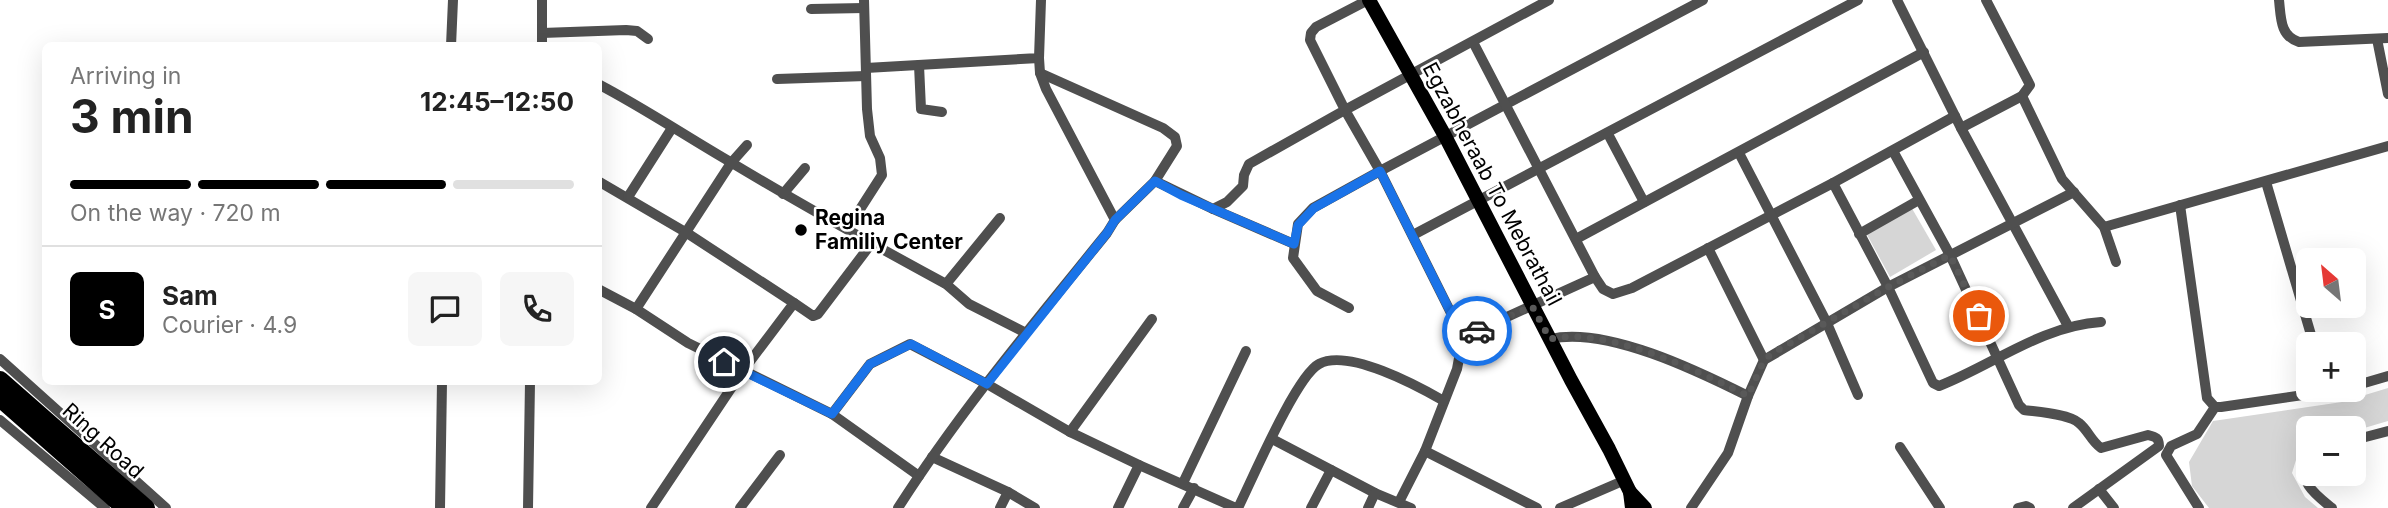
<!DOCTYPE html>
<meta charset="utf-8">
<style>
body{margin:0;font-family:Inter,sans-serif;background:#f6f6f6;color:#222;height:100vh;display:flex;flex-direction:column;font-size:26px;white-space:nowrap}
*{box-sizing:border-box;margin:0}
p{font-size:23px;color:#767676}
.icon{flex:none;width:38px;height:38px;fill:none;stroke:currentColor;stroke-width:2;stroke-linecap:round;stroke-linejoin:round}
.map{position:relative;flex:1;overflow:hidden}
.details{position:absolute;left:42px;top:42px;width:560px;height:343px;display:flex;flex-direction:column;background:#fff;border-radius:10px;box-shadow:0 7px 28px #0002}
.details>*{flex:none}
.needle{width:46px;rotate:332deg}
.controls{position:absolute;left:2296px;top:248px;display:grid;gap:14px}
.controls a{display:grid;place-items:center;width:70px;height:70px;border-radius:10px;background:#fff;box-shadow:0 7px 28px #0002;font-size:35px}
.pin{position:absolute;display:grid;place-items:center;width:60px;height:60px;color:#fff;margin:-30px;border:4px solid #fff;border-radius:50%;box-shadow:0 2px 7px #0007}
.courier{position:absolute;display:grid;place-items:center;width:70px;height:70px;margin:-35px;border:5px solid #1a73e8;border-radius:50%;background:#fff;color:#222;box-shadow:0 2px 9px #0007}
.summary em{font-style:normal;font-weight:700}
.summary div{display:flex;flex-direction:column-reverse}
.summary{display:flex;align-items:center;justify-content:space-between;height:119px;padding:0 28px}
h1{font-size:46px;font-weight:700;line-height:52px}
.bar{display:grid;grid-template-columns:repeat(4,1fr);gap:10px 7px;align-content:center;height:84px;padding:0 28px}
.bar i{height:9px;border-radius:5px;background:#e0e0e0}
.bar .selected{background:#000}
.bar p{grid-column:span 4}
.line{display:flex;align-items:center;gap:18px;padding:0 28px;border-top:2px solid #e0e0e0}
.line div{flex:1}
.round{display:grid;place-items:center;flex:none;width:74px;height:74px;border-radius:10px;background:#f6f6f6}
.map>svg:first-child{display:block}
.green{fill:#d6d6d6}
.lines{fill:none;stroke-linecap:round;stroke-linejoin:round}
.minor{stroke:#4f4f4f;stroke-width:10}
.major{stroke:#000;stroke-width:14}
.highway{stroke:#000;stroke-width:18}
.done{stroke:#595959;stroke-width:7;stroke-dasharray:0 12.6}
.route{stroke:#1a73e8;stroke-width:9}
.poi-dot{fill:#000;stroke:#fff;stroke-width:2.5}
.labels{text-anchor:middle;stroke-width:5;stroke-linejoin:round;paint-order:stroke}
.street-label{font-size:21px;fill:#000;stroke:#fff}
.poi-label{font-size:21px;font-weight:bold;fill:#000;stroke:#fff;text-anchor:start}
</style>
<div class="map">
<svg width="2388" height="508" viewBox="0 0 2388 508">
<rect width="100%" height="100%" fill="#fff"/>
<g class="green">
<polygon points="1910,205 1936,250 1890,277 1865,231"/>
<polygon points="2388,388 2388,421 2354,431 2354,429 2308,429 2308,445 2300,447 2292,473 2305,497 2318,508 2209,508 2192,486 2189,462 2213,421 2342,402"/>
</g>
<g class="lines">
<g class="minor">
<polyline points="1549,0 1345,110 1380,171 1703,0"/>
<polyline points="1897,0 1961,128 2068,326"/>
<path d="M2279 0C2281 18 2280 36 2299 42L2388 38"/>
<polyline points="811,9 864,8"/>
<polyline points="542,33 626,30 637,31 648,39"/>
<polyline points="2377,39 2388,94"/>
<polyline points="1473,42 1595,277 1603,289 1613,294 1632,288 1833,183 1955,116"/>
<polyline points="451,46 453,0"/>
<polyline points="542,46 542,0"/>
<polyline points="919,65 921,109 942,112"/>
<polyline points="866,68 1039,58 1041,0"/>
<polyline points="1040,73 1163,128 1175,137 1177,146 1155,181 1115,220"/>
<polyline points="777,79 866,76"/>
<path d="M598 84C644 108 687 137 732 163 802 205 874 245 946 284L969 304 1026 333"/>
<polyline points="2022,96 2062,179 2104,227 2116,262"/>
<polyline points="1961,128 2022,96 2030,85 1986,0"/>
<polyline points="1608,134 1644,202"/>
<path d="M1893 151 1950 255 2019 405 2024 410C2038 412 2069 414 2079 423 2088 430 2091 441 2101 448L2148 435C2156 437 2159 438 2159 446L2073 508"/>
<polyline points="1739,153 1826,321 1858,395"/>
<polyline points="598,181 687,233 794,303 742,372 651,508"/>
<polyline points="1155,181 1213,209 1227,202 1243,186 1244,175 1249,164 1345,110 1310,40 1311,33 1316,27 1368,0"/>
<polyline points="2266,182 2314,345"/>
<path d="M1833 183 1888 287 1933 383 1939 386C1993 365 2041 326 2101 322"/>
<polyline points="783,194 805,168"/>
<polyline points="628,197 672,128"/>
<polyline points="2180,205 2207,398 2215,407 2221,407 2338,390"/>
<polyline points="1213,209 1294,244"/>
<polyline points="2104,227 2388,146"/>
<polyline points="848,228 882,175 880,158 870,136 867,109 864,0"/>
<polyline points="1859,234 1919,200"/>
<polyline points="1413,235 1858,0"/>
<polyline points="1576,239 1924,52"/>
<polyline points="1708,248 1764,360"/>
<polyline points="946,284 1000,218"/>
<polyline points="598,289 636,309 688,343 832,414 919,476"/>
<polyline points="794,303 813,316 818,314 871,244"/>
<polyline points="1349,308 1317,291 1293,258 1298,224 1313,208 1380,171 1463,337 1457,369 1425,451 1399,502"/>
<polyline points="636,309 731,163 747,145"/>
<polyline points="1463,337 1595,277"/>
<path d="M1550 339C1606 326 1698 371 1748 396"/>
<polyline points="0,359 166,508"/>
<polyline points="2354,386 2388,376"/>
<polyline points="832,414 870,364 910,344 987,384 1070,432 1152,319"/>
<polyline points="0,420 105,508"/>
<polyline points="1070,432 1139,465 1236,508"/>
<polyline points="1272,439 1375,493 1411,508"/>
<polyline points="2354,440 2388,431"/>
<polyline points="1900,447 1940,508"/>
<polyline points="1425,451 1537,508"/>
<polyline points="932,457 1008,492 1035,508"/>
<path d="M2308 459C2296 481 2316 495 2332 508"/>
<polyline points="1183,483 1246,351"/>
<polyline points="2099,489 2114,508"/>
<polyline points="440,508 442,382"/>
<polyline points="528,508 530,382"/>
<polyline points="740,508 780,455"/>
<path d="M898 508C960 411 1035 322 1107 233L1115 220 1046 89 1040 73 1039 58"/>
<polyline points="1000,508 1008,492"/>
<polyline points="1118,508 1139,465"/>
<polyline points="1183,508 1194,488"/>
<path d="M1238 508C1252 480 1296 376 1319 364 1348 348 1418 386 1444 401"/>
<polyline points="1311,508 1331,470"/>
<polyline points="1368,508 1375,493"/>
<polyline points="1560,508 1625,480"/>
<polyline points="1691,508 1728,453 1748,396 1764,360 1888,287 2074,192"/>
<polyline points="2018,508 2026,506 2030,508"/>
<polyline points="2199,508 2166,455 2171,446 2197,434 2215,407"/>
</g>
<g class="major">
<polyline points="1369,0 1445,136 1571,380 1609,449 1630,492 1632,508"/>
<polyline points="1630,492 1645,508"/>
</g>
<g class="highway">
<polyline points="0,380 146,508"/>
<polyline points="0,398 125,508"/>
</g>
</g>
<g class="lines">
<path class="done" d="M1477 331 1532 306 1550 339C1606 326 1698 371 1748 396L1764 360 1773 353 1888 287 1950 255 1979 316"/>
<polyline class="route" points="724,362 832,414 870,364 911,344 987,384 1107,233 1115,220 1155,181 1181,195 1294,244 1298,225 1314,208 1380,171 1463,337 1477,331"/>
</g>
<circle class="poi-dot" cx="801" cy="230" r="7"/>
<g class="labels">
<g class="street-label">
<text transform="translate(1492 184) rotate(62)" y="7">Egzabheraab To Mebrathail</text>
<text transform="translate(103 441) rotate(42)" y="7">Ring Road</text>
</g>
<g class="poi-label">
<text x="815" y="225">Regina<tspan x="815" dy="24">Familiy Center</tspan></text>
</g>
</g>
</svg>
<div class="controls">
<a><svg class="needle" viewBox="-14 -14 28 28"><path d="M0-13l5 13h-10z" fill="#e53935"/><path d="M0 13l5-13h-10z" fill="#767676"/></svg></a>
<a>+</a>
<a>−</a>
</div>
<div class="pin" style="left:1979px;top:316px;background:#ea580c"><svg class="icon" aria-label="bag" viewBox="0 0 24 24"><path d="M5 8h14l-1 12H6zM9 8a3 3 0 0 1 6 0"/></svg></div>
<div class="pin" style="left:724px;top:362px;background:#1f2937"><svg class="icon" aria-label="home" viewBox="0 0 24 24"><path d="M3 11l9-7 9 7M6 9v11h12V9"/></svg></div>
<div class="courier" style="left:1477px;top:331px"><svg class="icon" aria-label="car" viewBox="0 0 24 24"><path d="M5 17H2v-5l4-1 3-4h7l3 4 3 1v5h-3M9 17h6M6 11h13"/><circle cx="7" cy="17" r="2"/><circle cx="17" cy="17" r="2"/></svg></div>
<section class="details">
<div class="summary"><div><h1>3 min</h1><p>Arriving in</p></div><em>12:45–12:50</em></div>
<div class="bar"><i class="selected"></i><i class="selected"></i><i class="selected"></i><i></i><p>On the way · 720 m</p></div>
<div class="line" style="height:126px"><b class="round" style="background:#000;color:#fff">S</b><div><b>Sam</b><p>Courier · 4.9</p></div><a class="round"><svg class="icon" aria-label="chat" viewBox="0 0 24 24"><path d="M4 5h16v11H9l-5 4z"/></svg></a><a class="round"><svg class="icon" aria-label="phone" viewBox="0 0 24 24"><path d="M5 4h4l2 5-3 2q2 4 5 5l2-3 5 2v4C11 20 4 13 5 4z"/></svg></a></div>
</section>
</div>
